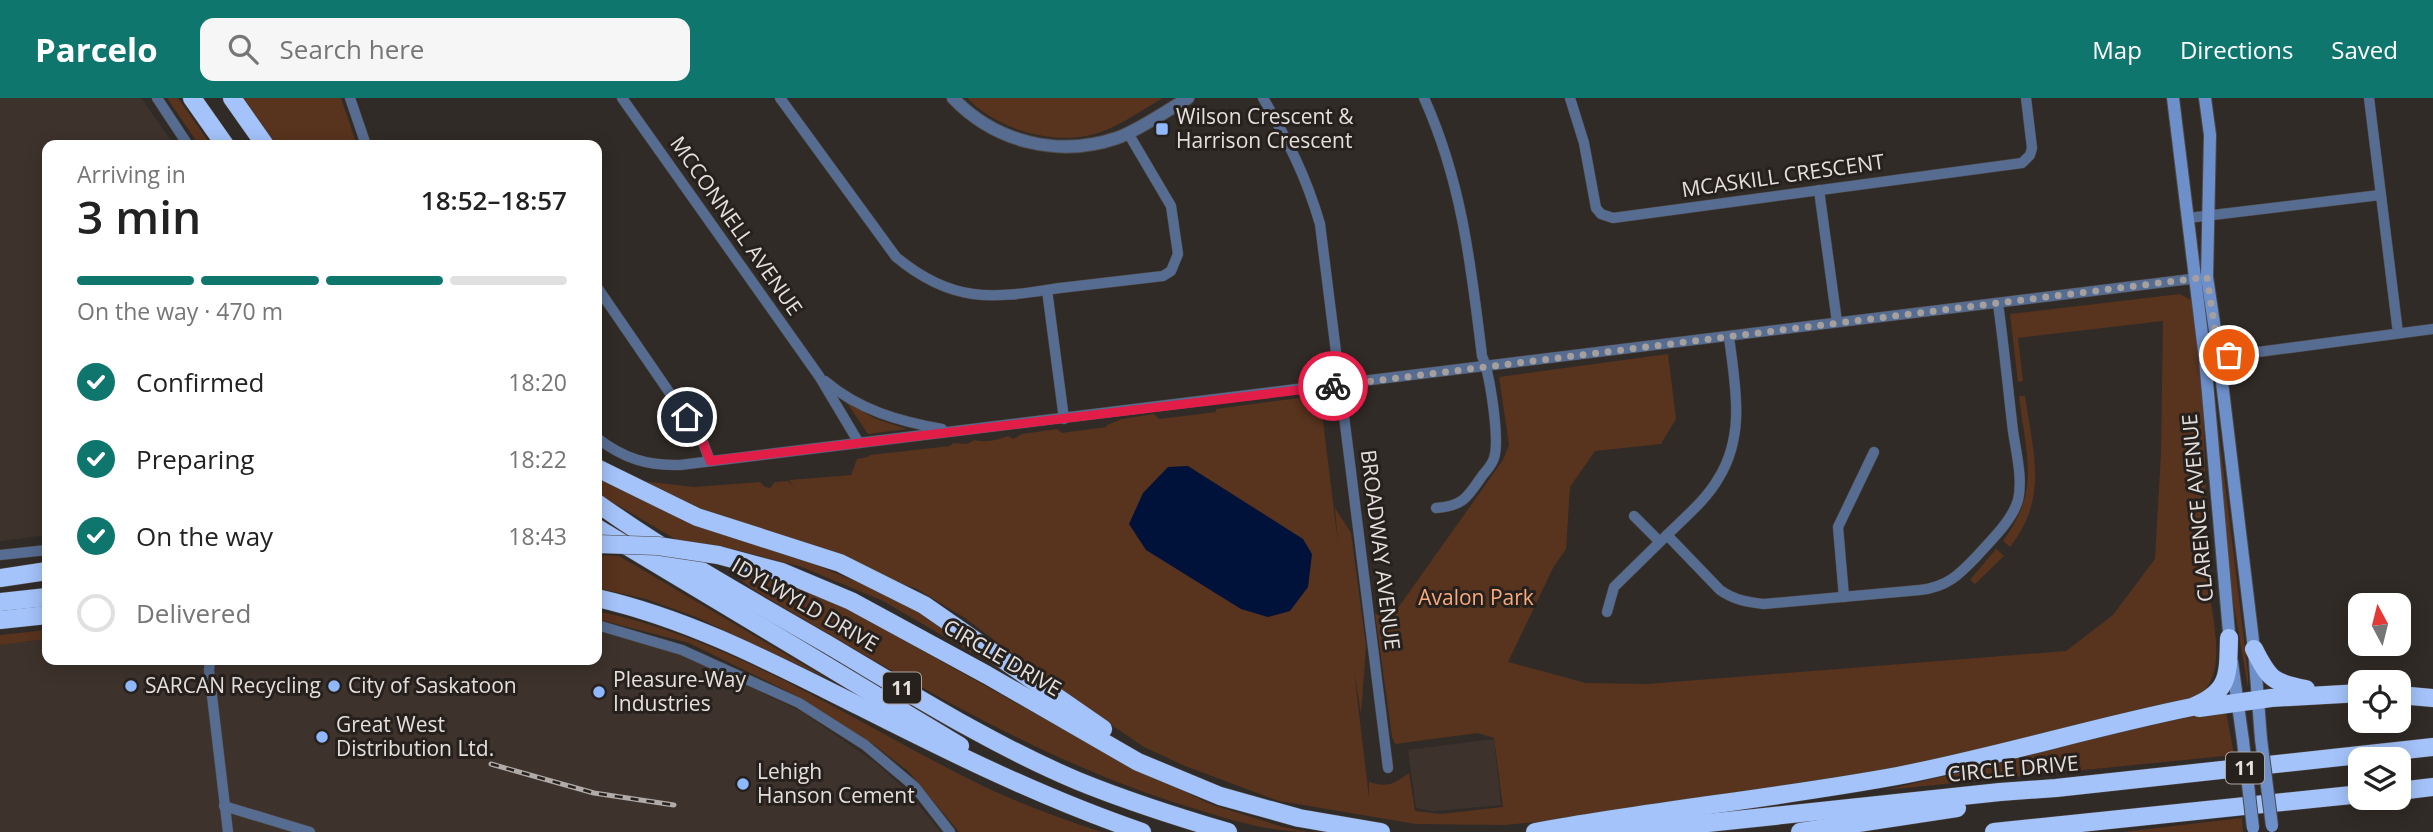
<!DOCTYPE html>
<meta charset="utf-8">
<style>
body{margin:0;font-family:"Open Sans",sans-serif;background:#f6f6f6;color:#222;height:100vh;display:flex;flex-direction:column;font-size:26px;white-space:nowrap}
*{box-sizing:border-box;margin:0}
p{font-size:23px;color:#767676}
.icon{flex:none;width:38px;height:38px;fill:none;stroke:currentColor;stroke-width:2;stroke-linecap:round;stroke-linejoin:round}
.map{position:relative;flex:1;overflow:hidden}
.drawer{position:absolute;left:42px;top:42px;width:560px;height:525px;display:flex;flex-direction:column;background:#fff;border-radius:14px;box-shadow:0 4px 18px #0003}
.drawer>*{flex:none}
.needle{width:46px;rotate:353deg}
.fabs{position:absolute;left:2348px;top:495px;display:grid;gap:14px}
.fabs a{display:grid;place-items:center;width:63px;height:63px;border-radius:14px;background:#fff;box-shadow:0 4px 18px #0003;font-size:35px}
.pin{position:absolute;display:grid;place-items:center;width:60px;height:60px;color:#fff;margin:-30px;border:4px solid #fff;border-radius:50%;box-shadow:0 2px 7px #0007}
.courier{position:absolute;display:grid;place-items:center;width:70px;height:70px;margin:-35px;border:5px solid #e11d48;border-radius:50%;background:#fff;color:#222;box-shadow:0 2px 9px #0007}
.overview em{font-style:normal;font-weight:600}
.overview div{display:flex;flex-direction:column-reverse}
.overview{display:flex;align-items:center;justify-content:space-between;height:119px;padding:0 35px}
h1{font-size:46px;font-weight:600;line-height:52px}
.bar{display:grid;grid-template-columns:repeat(4,1fr);gap:10px 7px;align-content:center;height:84px;padding:0 35px}
.bar i{height:9px;border-radius:5px;background:#e0e0e0}
.bar .current{background:#0f766e}
.bar p{grid-column:span 4}
ol{padding:0 35px;list-style:none}
li{display:flex;align-items:center;gap:21px;height:77px}
li p{margin-inline-start:auto}
li .icon{padding:7px;border-radius:50%;background:#0f766e;color:#fff;stroke-width:4}
li:last-child{color:#767676}
li i{width:38px;height:38px;border:4px solid #e0e0e0;border-radius:50%}
header{display:flex;align-items:center;gap:42px;box-sizing:border-box;height:98px;padding:0 35px;background:#0f766e;color:#fff}
header strong{font-size:33px}
nav{display:flex;gap:38px;margin-inline-start:auto;font-size:24px}
.search{width:490px;height:63px;background:#f6f6f6;display:flex;align-items:center;gap:18px;box-sizing:border-box;padding:0 24px;border-radius:14px;color:#767676;font-size:26px}
.map>svg:first-child{display:block}
.built{fill:#3e332c}
.green{fill:#58331e}
.water{fill:#01123a}
.lines{fill:none;stroke-linecap:round;stroke-linejoin:round}
.minor-casing{stroke:#4e4844;stroke-width:11}
.tertiary-casing{stroke:#4e4844;stroke-width:14}
.secondary-casing{stroke:#4e4844;stroke-width:14}
.motorway-casing{stroke:#4e4844;stroke-width:19}
.minor{stroke:#566c91;stroke-width:10}
.tertiary{stroke:#566c91;stroke-width:12}
.secondary{stroke:#6d8fca;stroke-width:12}
.motorway{stroke:#a4c3fa;stroke-width:18}
.rail-casing{stroke:#b0aaa8;stroke-width:5}
.rail{stroke:#27211e;stroke-width:2.5;stroke-dasharray:8;stroke-linecap:butt}
.secondary-bridge-casing{stroke:#4e4844;stroke-width:14;stroke-linecap:butt}
.motorway-bridge-casing{stroke:#4e4844;stroke-width:19;stroke-linecap:butt}
.secondary-bridge{stroke:#6d8fca;stroke-width:12}
.motorway-bridge{stroke:#a4c3fa;stroke-width:18}
.done{stroke:#a5a09d;stroke-width:7;stroke-dasharray:0 12.6}
.route{stroke:#e11d48;stroke-width:9}
.poi-dot{fill:#90b8fd;stroke:#27211e;stroke-width:2.5}
.labels{text-anchor:middle;stroke-width:6;stroke-linejoin:round;paint-order:stroke}
.shield{fill:#27211e;stroke:#aba6a4;stroke-width:2}
.shield-label{font-size:19px;font-weight:bold;fill:#e4dfdd}
.poi-label{font-size:21px;fill:#e4dfdd;stroke:#27211e;text-anchor:start}
.street-label{font-size:21px;fill:#e4dfdd;stroke:#27211e}
.park-label{font-size:21px;fill:#fbaa7d;stroke:#27211e}
</style>
<header>
<strong>Parcelo</strong>
<div class="search"><svg class="icon" aria-label="search" viewBox="0 0 24 24"><circle cx="10" cy="10" r="6"/><path d="M15 15l6 6"/></svg>Search here</div>
<nav><a>Map</a><a>Directions</a><a>Saved</a></nav>
</header>
<div class="map">
<svg width="2433" height="734" viewBox="0 0 2433 734">
<rect width="100%" height="100%" fill="#312b27"/>
<g class="built">
<polygon points="0,0 141,0 174,47 47,47 47,437 0,443"/>
<polygon points="597,533 685,558 802,614 876,665 907,693 941,734 0,734 0,547 47,541 47,562 597,562"/>
<polygon points="1494,641 1501,707 1433,713 1416,710 1408,652"/>
</g>
<g class="green">
<polygon points="167,0 178,0 211,47 199,47"/>
<polygon points="242,0 341,0 357,47 277,47"/>
<path d="M967 0H1163C1140 13 1116 31 1091 37 1049 47 996 30 967 0Z"/>
<path d="M2180 196 2191 202C2206 292 2205 385 2208 476 2209 504 2218 533 2216 561 2215 577 2210 588 2199 599L1920 666 1581 720 1505 727 1416 726 1279 703 1185 668 1144 649 1067 597 965 520 917 491 705 413 642 383 694 389 760 384 765 389 770 390 775 384 788 383 794 389 789 382 851 377 857 361 868 359 870 357 950 348 953 345 967 346 974 342C988 345 996 342 1008 338L1013 341 1022 336 1057 331 1062 335 1106 329 1107 327 1122 321 1154 316 1159 321 1216 314V311L1321 297 1325 300V306L1321 307 1338 445 1335 410 1351 435 1366 548 1361 616 1354 573 1369 700V684C1387 690 1394 686 1409 675L1415 713 1441 716 1503 709 1494 640 1478 635 1395 646 1392 639 1375 515 1388 524 1503 362 1509 347 1499 279 1668 256 1676 321 1661 346 1595 353 1570 389 1566 451 1553 470 1508 564 1586 585 1647 586 2066 553 2113 517 2155 461 2161 356 2163 223 2018 240 2023 283 2018 284 2010 216Z"/>
<path d="M2019 298H2025C2033 355 2049 399 2010 449L2003 443C2041 391 2026 359 2019 298Z"/>
<polygon points="2215,303 2248,575 2248,590 2224,449"/>
<polygon points="847,305 876,321 907,331 868,336"/>
<polygon points="597,376 912,507 1035,591 883,503 802,469 741,453 677,442 597,395"/>
<polygon points="1996,451 2004,458 1975,486 1970,482"/>
<polygon points="597,457 619,458 828,581 696,519 646,501 597,490"/>
<path d="M726 471 784 486 841 507 1105 655 1210 706 1283 729 1308 734C1271 734 1234 723 1199 712 1039 665 897 575 754 492Z"/>
<path d="M597 513C737 542 856 626 983 688 1021 706 1062 721 1102 734H959L909 674 873 646 795 597 689 545 597 521Z"/>
<polygon points="47,532 47,541 0,547 0,537"/>
<polygon points="2226,613 2234,657 1885,692 1962,674 2141,624"/>
<polygon points="2242,720 2243,734 2122,734"/>
</g>
<polygon class="water" points="1188,368 1303,441 1312,456 1308,489 1290,513 1268,519 1241,511 1146,452 1129,426 1143,395 1168,369"/>
<g class="lines">
<defs>
<g id="minor">
<polyline points="157,0 188,47"/>
<polyline points="350,0 366,47"/>
<polyline points="622,0 819,278 859,345"/>
<path d="M780 0 896 159C919 178 943 192 973 196 1002 200 1032 194 1060 190 1094 186 1128 182 1163 178L1171 173 1178 156 1171 108 1128 35"/>
<path d="M1263 0C1288 43 1306 78 1320 126L1388 670"/>
<path d="M1424 0C1462 84 1471 168 1482 258 1490 276 1500 342 1494 360 1492 367 1486 373 1482 378 1467 400 1463 408 1436 410"/>
<polyline points="1570,0 1584,45 1596,110 1601,116 1613,120 2022,65 2030,57 2032,50 2026,0"/>
<polyline points="2369,0 2398,235"/>
<polyline points="1819,92 1837,224"/>
<polyline points="2188,120 2380,97"/>
<polyline points="597,189 702,342 710,363"/>
<polyline points="1047,192 1064,321"/>
<path d="M1729 239C1735 287 1746 337 1718 381 1706 402 1684 420 1667 437L1720 492C1734 502 1747 504 1764 506L1920 492C1947 489 1959 477 1977 458 1991 442 2012 423 2018 402 2023 381 2016 354 2013 333 2008 291 2004 248 1998 206"/>
<polyline points="2205,261 2433,231"/>
<path d="M825 283C859 312 898 323 942 331"/>
<path d="M597 340C623 360 647 368 680 367L2199 180"/>
<polyline points="1634,418 1659,443"/>
<polyline points="0,457 47,452"/>
<polyline points="1844,499 1838,429 1874,354"/>
<polyline points="1607,514 1614,489 1667,437"/>
<polyline points="597,527 682,552 799,605 865,647 915,689 950,734"/>
<polyline points="210,562 209,572 228,734"/>
<polyline points="224,708 310,734"/>
</g>
<path id="tertiary" d="M953 0C995 44 1058 60 1117 40 1139 32 1168 12 1188 0"/>
<g id="secondary">
<polyline points="2173,0 2205,261 2230,546"/>
<polyline points="2205,0 2210,37 2207,179 2219,259 2254,551 2261,641"/>
<polyline points="2232,564 2243,643"/>
</g>
<g id="motorway">
<polyline points="192,0 225,47"/>
<polyline points="232,0 265,47"/>
<polyline points="597,370 697,419 840,465 924,507 1103,631"/>
<path d="M597 405C670 457 749 501 827 546 908 594 990 646 1078 683 1127 703 1177 719 1228 734"/>
<polyline points="597,430 960,648"/>
<polyline points="718,457 782,474 851,503 987,577 1138,664 1220,698 1299,720 1381,734"/>
<polyline points="0,480 47,473"/>
<path d="M597 500C690 521 775 566 861 609 952 655 1045 701 1142 734"/>
<polyline points="0,504 47,499"/>
<polyline points="0,522 47,517"/>
<path d="M2254 551C2269 581 2273 585 2306 591"/>
<polyline points="2399,597 2433,600"/>
<polyline points="2199,610 2271,600 2361,595"/>
<polyline points="2399,693 2433,689"/>
<path d="M1535 734C1655 712 1777 700 1897 678 1996 659 2093 629 2192 609 2230 594 2228 577 2229 540"/>
<polyline points="1597,734 1642,732 2000,694 2056,690 2433,649"/>
<polyline points="1800,734 1957,710"/>
<polyline points="1994,734 2361,696"/>
</g>
</defs>
<use href="#minor" class="minor-casing"/>
<use href="#tertiary" class="tertiary-casing"/>
<use href="#secondary" class="secondary-casing"/>
<use href="#motorway" class="motorway-casing"/>
<use href="#minor" class="minor"/>
<use href="#tertiary" class="tertiary"/>
<use href="#secondary" class="secondary"/>
<use href="#motorway" class="motorway"/>
<defs>
<polyline id="rail" points="491,666 594,695 674,707"/>
</defs>
<use href="#rail" class="rail-casing"/>
<use href="#rail" class="rail"/>
<defs>
<g id="secondary-bridge">
<polyline points="2261,641 2272,728"/>
<polyline points="2243,643 2253,730"/>
</g>
<polyline id="motorway-bridge" points="597,446 658,448 718,457"/>
</defs>
<use href="#secondary-bridge" class="secondary-bridge-casing"/>
<use href="#motorway-bridge" class="motorway-bridge-casing"/>
<use href="#secondary-bridge" class="secondary-bridge"/>
<use href="#motorway-bridge" class="motorway-bridge"/>
</g>
<g class="lines">
<polyline class="done" points="1333,288 2207,179 2219,259 2229,257"/>
<polyline class="route" points="687,319 702,342 710,363 1333,288"/>
</g>
<g class="poi-dot">
<rect x="1155" y="24" width="14" height="14" rx="3.5"/>
<circle cx="131" cy="588" r="7"/>
<circle cx="334" cy="588" r="7"/>
<circle cx="599" cy="594" r="7"/>
<circle cx="322" cy="639" r="7"/>
<circle cx="743" cy="686" r="7"/>
</g>
<g class="labels">
<g class="shield">
<rect x="883" y="574.5" width="38" height="31" rx="5"/>
<rect x="2226" y="654.5" width="38" height="31" rx="5"/>
</g>
<g class="shield-label">
<text x="902" y="597">11</text>
<text x="2245" y="677">11</text>
</g>
<g class="poi-label">
<text x="1176" y="26">Wilson Crescent &amp;<tspan x="1176" dy="24">Harrison Crescent</tspan></text>
<text x="613" y="589">Pleasure-Way<tspan x="613" dy="24">Industries</tspan></text>
<text x="145" y="595">SARCAN Recycling</text>
<text x="348" y="595">City of Saskatoon</text>
<text x="336" y="634">Great West<tspan x="336" dy="24">Distribution Ltd.</tspan></text>
<text x="757" y="681">Lehigh<tspan x="757" dy="24">Hanson Cement</tspan></text>
</g>
<g class="street-label">
<text transform="translate(1783 78) rotate(-8)" y="7">MCASKILL CRESCENT</text>
<text transform="translate(736 128) rotate(55)" y="7">MCCONNELL AVENUE</text>
<text transform="translate(2198 410) rotate(-95)" y="7">CLARENCE AVENUE</text>
<text transform="translate(1380 452) rotate(83)" y="7">BROADWAY AVENUE</text>
<text transform="translate(805 507) rotate(30)" y="7">IDYLWYLD DRIVE</text>
<text transform="translate(1002 560) rotate(30)" y="7">CIRCLE DRIVE</text>
<text transform="translate(2013 671) rotate(-5)" y="7">CIRCLE DRIVE</text>
</g>
<g class="park-label">
<text x="1476" y="507">Avalon Park</text>
</g>
</g>
</svg>
<div class="fabs">
<a><svg class="needle" viewBox="-14 -14 28 28"><path d="M0-13l5 13h-10z" fill="#e53935"/><path d="M0 13l5-13h-10z" fill="#767676"/></svg></a>
<a><svg class="icon" aria-label="locate" viewBox="0 0 24 24"><circle cx="12" cy="12" r="6"/><path d="M12 2v4M12 18v4M2 12h4M18 12h4"/></svg></a>
<a><svg class="icon" aria-label="layers" viewBox="0 0 24 24"><path d="M12 4l9 5-9 5-9-5zM3 14l9 5 9-5"/></svg></a>
</div>
<div class="pin" style="left:2229px;top:257px;background:#ea580c"><svg class="icon" aria-label="bag" viewBox="0 0 24 24"><path d="M5 8h14l-1 12H6zM9 8a3 3 0 0 1 6 0"/></svg></div>
<div class="pin" style="left:687px;top:319px;background:#1f2937"><svg class="icon" aria-label="home" viewBox="0 0 24 24"><path d="M3 11l9-7 9 7M6 9v11h12V9"/></svg></div>
<div class="courier" style="left:1333px;top:288px"><svg class="icon" aria-label="bike" viewBox="0 0 24 24"><circle cx="6" cy="16" r="4"/><circle cx="18" cy="16" r="4"/><path d="M6 16l4-8h5l3 8M10 8l3 8H6M13 5h3"/></svg></div>
<section class="drawer">
<div class="overview"><div><h1>3 min</h1><p>Arriving in</p></div><em>18:52–18:57</em></div>
<div class="bar"><i class="current"></i><i class="current"></i><i class="current"></i><i></i><p>On the way · 470 m</p></div>
<ol>
<li><svg class="icon" aria-label="check" viewBox="0 0 24 24"><path d="M5 12l5 5 9-10"/></svg>Confirmed<p>18:20</p></li>
<li><svg class="icon" aria-label="check" viewBox="0 0 24 24"><path d="M5 12l5 5 9-10"/></svg>Preparing<p>18:22</p></li>
<li><svg class="icon" aria-label="check" viewBox="0 0 24 24"><path d="M5 12l5 5 9-10"/></svg>On the way<p>18:43</p></li>
<li><i></i>Delivered</li>
</ol>
</section>
</div>
